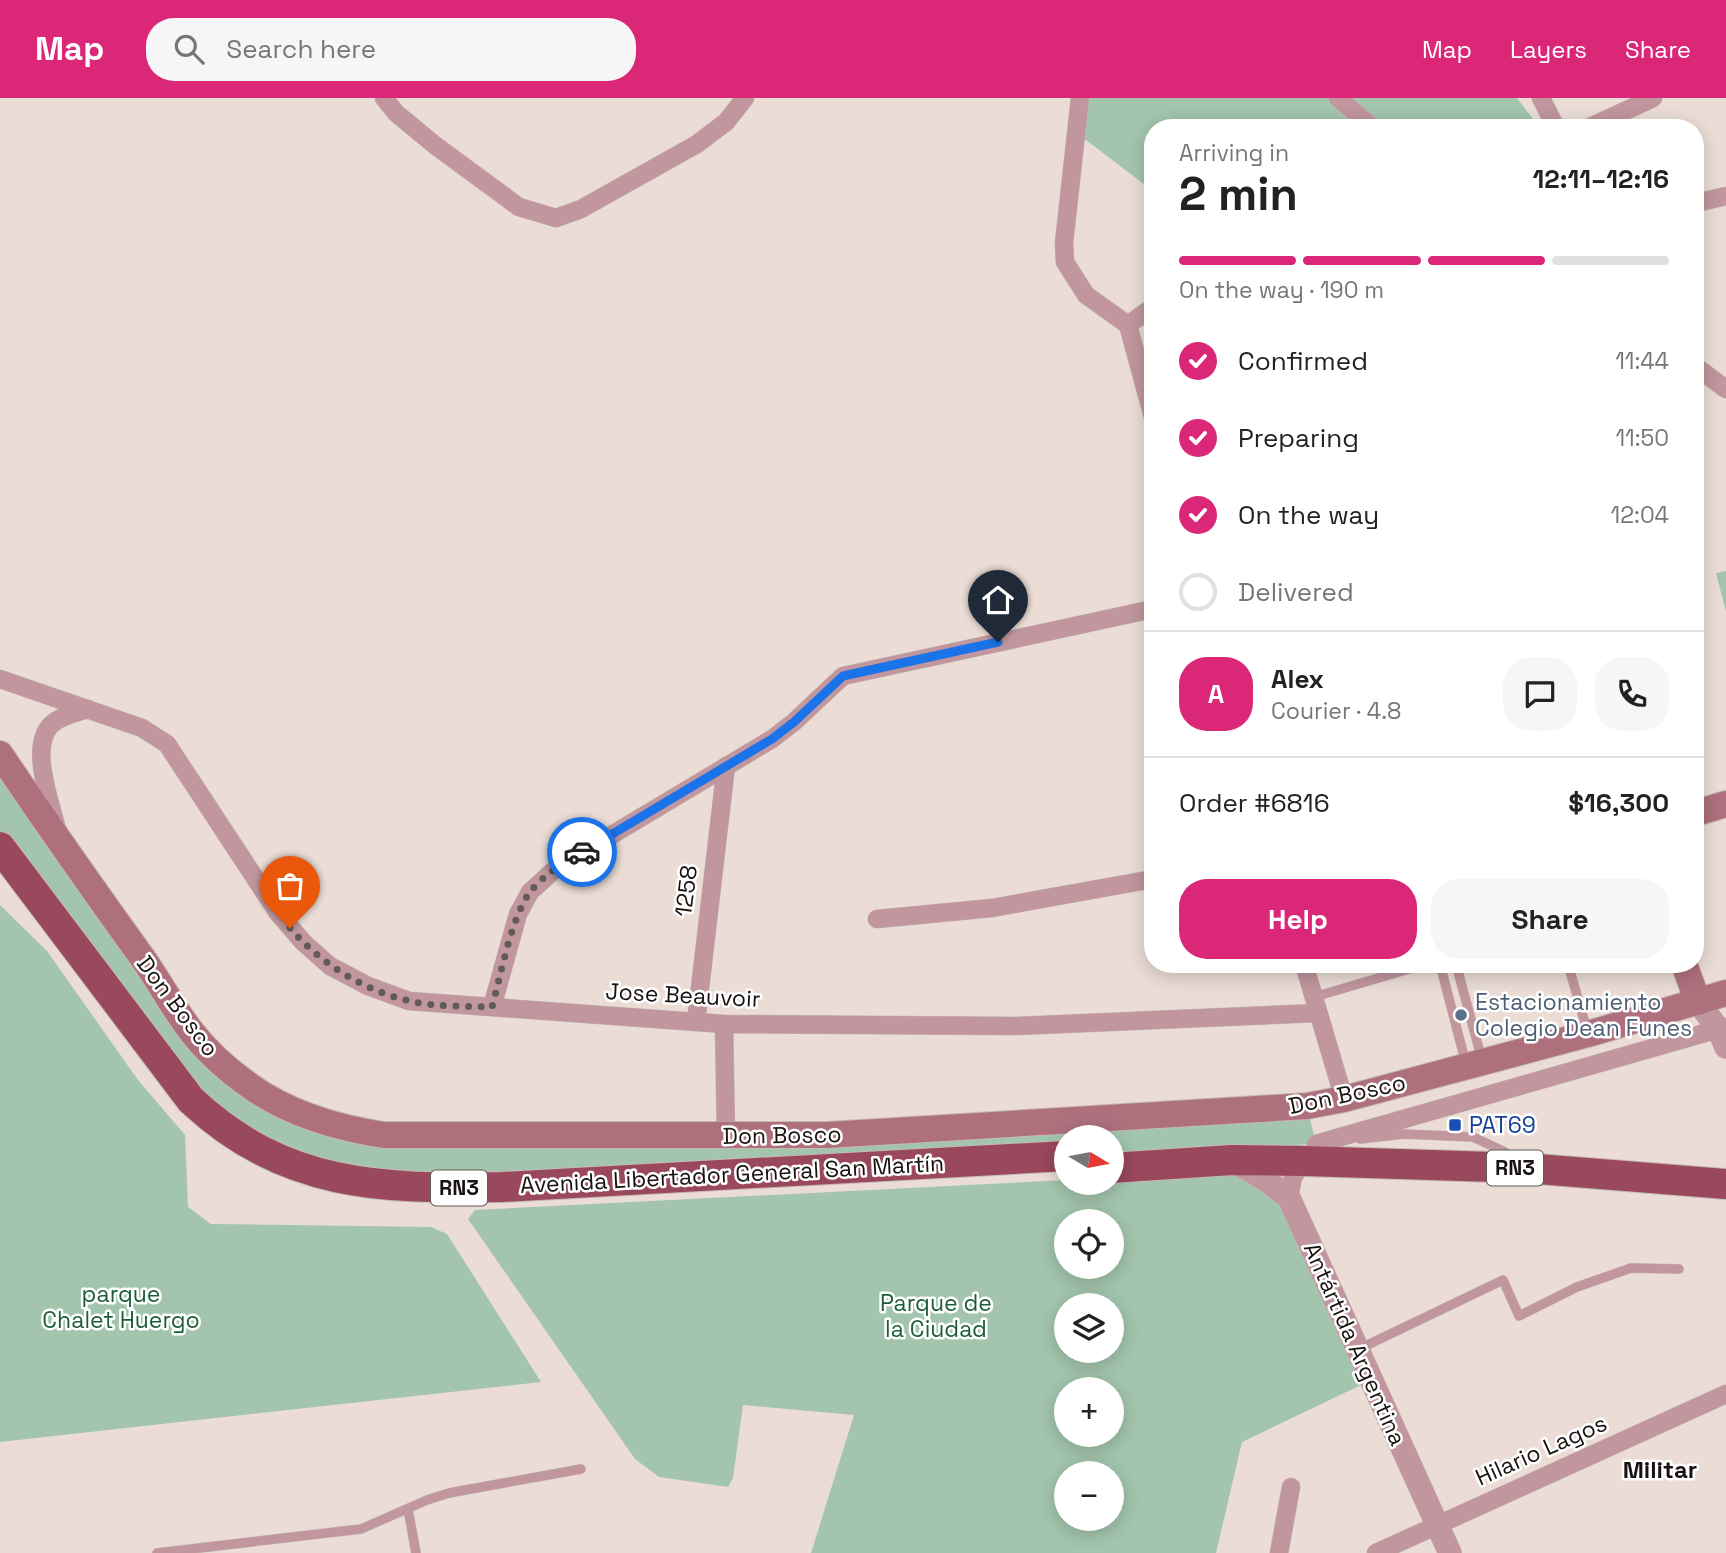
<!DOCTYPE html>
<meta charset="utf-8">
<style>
body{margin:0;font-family:"Space Grotesk",sans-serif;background:#f6f6f6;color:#222;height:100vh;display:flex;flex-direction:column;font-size:26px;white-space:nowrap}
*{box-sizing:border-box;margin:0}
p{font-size:23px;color:#767676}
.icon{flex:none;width:38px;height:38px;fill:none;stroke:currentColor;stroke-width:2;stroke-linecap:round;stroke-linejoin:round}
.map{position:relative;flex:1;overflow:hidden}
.details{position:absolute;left:1144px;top:21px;width:560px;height:854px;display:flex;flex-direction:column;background:#fff;border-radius:28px;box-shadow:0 4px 18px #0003}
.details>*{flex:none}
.needle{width:46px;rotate:100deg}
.controls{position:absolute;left:1054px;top:1027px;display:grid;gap:14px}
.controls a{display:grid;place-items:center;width:70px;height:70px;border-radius:50%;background:#fff;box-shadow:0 4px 18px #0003;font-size:35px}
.pin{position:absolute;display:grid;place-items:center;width:60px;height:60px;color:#fff;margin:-72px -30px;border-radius:50% 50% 50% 0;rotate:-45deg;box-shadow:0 0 7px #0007}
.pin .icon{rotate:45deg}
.courier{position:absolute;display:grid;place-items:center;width:70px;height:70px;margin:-35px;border:5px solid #1a73e8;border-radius:50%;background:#fff;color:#222;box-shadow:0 2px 9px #0007}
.summary em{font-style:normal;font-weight:700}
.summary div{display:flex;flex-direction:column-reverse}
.summary{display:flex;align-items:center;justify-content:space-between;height:119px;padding:0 35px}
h1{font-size:46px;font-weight:700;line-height:52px}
.bar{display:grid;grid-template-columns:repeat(4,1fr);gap:10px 7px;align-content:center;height:84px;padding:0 35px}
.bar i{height:9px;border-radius:5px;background:#e0e0e0}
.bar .current{background:#db2777}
.bar p{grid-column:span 4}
.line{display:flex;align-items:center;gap:18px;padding:0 35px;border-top:2px solid #e0e0e0}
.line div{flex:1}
.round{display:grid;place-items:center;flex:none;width:74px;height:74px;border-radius:28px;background:#f6f6f6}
ol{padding:0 35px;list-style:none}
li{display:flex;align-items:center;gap:21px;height:77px}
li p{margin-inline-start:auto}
li .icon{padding:7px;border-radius:50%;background:#db2777;color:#fff;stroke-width:4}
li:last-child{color:#767676}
li i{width:38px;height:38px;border:4px solid #e0e0e0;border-radius:50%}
.button{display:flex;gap:14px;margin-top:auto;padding:14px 35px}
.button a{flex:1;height:80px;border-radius:28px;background:#db2777;color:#fff;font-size:28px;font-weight:700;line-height:80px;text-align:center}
.button a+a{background:#f6f6f6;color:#222}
header{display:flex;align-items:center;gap:42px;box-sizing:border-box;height:98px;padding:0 35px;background:#db2777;color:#fff}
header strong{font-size:33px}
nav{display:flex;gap:38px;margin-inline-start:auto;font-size:24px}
.search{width:490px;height:63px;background:#f6f6f6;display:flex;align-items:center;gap:18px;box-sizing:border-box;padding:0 24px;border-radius:28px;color:#767676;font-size:26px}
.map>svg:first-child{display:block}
.green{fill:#a3c5ad;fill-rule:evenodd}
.building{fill:#b4b2be;stroke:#7f7c88;stroke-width:2}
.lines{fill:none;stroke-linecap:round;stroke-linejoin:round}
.service-casing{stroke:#c5b9b3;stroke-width:10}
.minor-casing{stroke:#c5b9b3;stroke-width:19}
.tertiary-casing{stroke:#c5b9b3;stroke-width:24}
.secondary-casing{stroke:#c5b9b3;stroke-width:28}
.trunk-casing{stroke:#c5b9b3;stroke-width:32}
.service{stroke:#c1969e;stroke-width:9}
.minor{stroke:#c1969e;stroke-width:18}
.tertiary{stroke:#c1969e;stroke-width:23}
.secondary{stroke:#af707e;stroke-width:26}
.trunk{stroke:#9a485d;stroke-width:30}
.done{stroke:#625a56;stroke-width:7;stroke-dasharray:0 12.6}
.route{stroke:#1a73e8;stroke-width:9}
.service-dot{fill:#5c6f8a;stroke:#fff;stroke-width:2.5}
.transit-dot{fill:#1a4fb4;stroke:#fff;stroke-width:2.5}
.labels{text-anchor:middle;stroke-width:5;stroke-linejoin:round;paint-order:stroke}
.shield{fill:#fff;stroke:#5d5a58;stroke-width:2}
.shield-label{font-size:21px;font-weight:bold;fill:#181311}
.street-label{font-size:23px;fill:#181311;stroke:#fff}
.service-label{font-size:23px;fill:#4e5e75;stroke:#fff;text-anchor:start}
.transit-label{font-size:23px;fill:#164399;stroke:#fff;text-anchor:start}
.park-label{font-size:23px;fill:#1d5e39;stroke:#fff}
.neighbourhood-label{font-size:24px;font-weight:bold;fill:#181311;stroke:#fff}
</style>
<header>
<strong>Map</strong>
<div class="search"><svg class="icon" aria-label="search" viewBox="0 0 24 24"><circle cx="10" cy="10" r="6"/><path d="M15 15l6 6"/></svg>Search here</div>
<nav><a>Map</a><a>Layers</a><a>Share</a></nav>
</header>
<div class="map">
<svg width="1726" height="1455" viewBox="0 0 1726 1455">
<rect width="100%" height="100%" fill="#ebddd6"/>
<g class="green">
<polygon points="1085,0 1517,0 1540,30 1405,30 1395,22 1384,30 1153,30 1153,93 1082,39"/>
<polygon points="1726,473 1726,514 1716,475"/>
<polygon points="0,656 60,746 251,989 416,1038 1307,1008 1316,1046 1111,1055 1111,1040 1066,1040 1066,1058 392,1089 214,1024 0,749"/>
<polygon points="0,807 47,853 138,982 185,1037 188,1109 211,1126 431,1129 447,1136 541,1284 0,1344"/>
<path d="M1227 1073 1258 1086 1279 1105 1361 1287 1242 1344 1216 1455H811L854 1317 743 1307 733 1380 728 1389 659 1379 635 1361 468 1121 475 1112 1066 1082V1085H1111V1079ZM1066 1124H1111V1169H1066ZM1066 1208H1111V1253H1066ZM1066 1292H1111V1337H1066ZM1066 1376H1111V1421H1066Z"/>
</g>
<polygon class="building" points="1338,866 1363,866 1339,872"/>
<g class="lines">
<defs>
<g id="service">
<polyline points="1440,866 1466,966"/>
<polyline points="1456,866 1482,962"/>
<polyline points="1568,866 1587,932"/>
<polyline points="1314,899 1426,866"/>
<polyline points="1360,1041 1404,1036 1473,1039 1505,1054"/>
<polyline points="1359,1251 1503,1182 1519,1218 1577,1189 1631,1170 1679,1171"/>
<polyline points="408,1411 416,1455"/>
<polyline points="157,1455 361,1431 427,1402 449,1395 581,1371"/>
</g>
<g id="minor">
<polyline points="384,0 396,15 436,48 519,109 556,120 581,111 697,46 726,24 745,0"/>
<polyline points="1080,0 1064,145 1065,164 1086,197 1128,227 1153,319"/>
<polyline points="1338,0 1373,30"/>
<polyline points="1541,0 1556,30"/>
<polyline points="1588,30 1653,0"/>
<polyline points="1696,105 1726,98"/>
<polyline points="1128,227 1153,209"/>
<polyline points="1696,269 1726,291"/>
<polyline points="0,581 142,630 167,646 278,815 303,844 330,868 368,888 409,903 724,926 1016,928 1317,915"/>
<path d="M57 732C51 705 28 647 52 626 62 617 76 615 88 611"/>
<polyline points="877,821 992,810 1153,781"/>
<polyline points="1304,866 1344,1001"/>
<polyline points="492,909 518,816 530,794 555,771 772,641 794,624 843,578 1153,511"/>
<polyline points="696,924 726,668"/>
<polyline points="724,926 726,1039"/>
<polyline points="1316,1046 1726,929"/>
<polyline points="1289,1100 1293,1079 1304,1063"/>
<polyline points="1279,1455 1291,1389"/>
<polyline points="1376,1455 1726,1296"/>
</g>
<g id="tertiary">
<polyline points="1698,904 1719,932 1726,949"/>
<polyline points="1232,1062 1266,1082 1289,1100 1450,1455"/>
</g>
<g id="secondary">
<path d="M0 656C47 726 95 794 144 862 160 885 174 911 191 933 207 954 229 973 250 988 289 1016 338 1030 384 1037H827L1307 1008 1344 1001 1588 936 1726 895"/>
<polyline points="1696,715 1726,706"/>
<polyline points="1684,866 1698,904"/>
</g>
<g id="trunk">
<path d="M0 749 191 1002C285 1090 382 1091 502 1089L1066 1058"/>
<polyline points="1111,1070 1232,1062 1304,1063 1525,1070 1726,1086"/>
</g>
</defs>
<use href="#service" class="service-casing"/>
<use href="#minor" class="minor-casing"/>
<use href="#tertiary" class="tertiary-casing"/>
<use href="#secondary" class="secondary-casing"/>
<use href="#trunk" class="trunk-casing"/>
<use href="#service" class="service"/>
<use href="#minor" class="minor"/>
<use href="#tertiary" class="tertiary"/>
<use href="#secondary" class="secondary"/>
<use href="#trunk" class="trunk"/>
</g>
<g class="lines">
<path class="done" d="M290 830C320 865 364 893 410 903 436 909 465 908 492 909 501 877 511 820 530 794 543 777 564 765 582 754"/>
<polyline class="route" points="582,754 772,641 794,624 843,578 998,544"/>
</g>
<circle class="service-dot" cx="1461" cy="917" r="7"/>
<rect class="transit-dot" x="1448" y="1020" width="14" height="14" rx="3.5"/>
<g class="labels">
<g class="shield">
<rect x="1487" y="1052.5" width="56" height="35" rx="5"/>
<rect x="431" y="1072.5" width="56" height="35" rx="5"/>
</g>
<g class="shield-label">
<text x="1515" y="1077">RN3</text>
<text x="459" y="1097">RN3</text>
</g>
<g class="street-label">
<text transform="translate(686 793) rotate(-83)" y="8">1258</text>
<text transform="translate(683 897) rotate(3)" y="8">Jose Beauvoir</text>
<text transform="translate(178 908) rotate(53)" y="8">Don Bosco</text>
<text transform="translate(1347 996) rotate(-12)" y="8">Don Bosco</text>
<text transform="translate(782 1037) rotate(-1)" y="8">Don Bosco</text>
<text transform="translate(732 1076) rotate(-3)" y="8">Avenida Libertador General San Martín</text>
<text transform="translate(1355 1246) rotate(66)" y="8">Antártida Argentina</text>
<text transform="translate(1541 1352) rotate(-24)" y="8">Hilario Lagos</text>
</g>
<g class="service-label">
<text x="1475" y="912">Estacionamiento<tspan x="1475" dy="26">Colegio Dean Funes</tspan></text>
</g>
<g class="transit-label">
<text x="1469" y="1035">PAT69</text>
</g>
<g class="park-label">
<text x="121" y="1204">parque<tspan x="121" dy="26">Chalet Huergo</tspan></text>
<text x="936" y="1213">Parque de<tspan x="936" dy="26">la Ciudad</tspan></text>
</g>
<g class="neighbourhood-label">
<text x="1660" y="1380">Militar</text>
</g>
</g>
</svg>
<div class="controls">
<a><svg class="needle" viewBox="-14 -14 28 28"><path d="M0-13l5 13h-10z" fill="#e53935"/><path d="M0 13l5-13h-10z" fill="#767676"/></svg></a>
<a><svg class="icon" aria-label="locate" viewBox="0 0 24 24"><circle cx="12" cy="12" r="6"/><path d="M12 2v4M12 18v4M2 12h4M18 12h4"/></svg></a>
<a><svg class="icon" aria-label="layers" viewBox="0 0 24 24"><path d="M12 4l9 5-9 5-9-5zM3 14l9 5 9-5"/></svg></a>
<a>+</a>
<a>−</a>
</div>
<div class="pin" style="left:290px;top:830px;background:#ea580c"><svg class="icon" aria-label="bag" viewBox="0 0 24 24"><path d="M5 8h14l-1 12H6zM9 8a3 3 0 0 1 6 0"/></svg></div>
<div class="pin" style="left:998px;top:544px;background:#1f2937"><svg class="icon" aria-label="home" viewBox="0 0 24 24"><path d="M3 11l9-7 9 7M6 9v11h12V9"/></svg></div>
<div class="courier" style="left:582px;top:754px"><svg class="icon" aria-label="car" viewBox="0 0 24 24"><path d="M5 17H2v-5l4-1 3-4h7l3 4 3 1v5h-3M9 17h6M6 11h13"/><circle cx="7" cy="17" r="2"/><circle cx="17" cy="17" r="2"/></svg></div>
<section class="details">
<div class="summary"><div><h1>2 min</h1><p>Arriving in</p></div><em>12:11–12:16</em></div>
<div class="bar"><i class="current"></i><i class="current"></i><i class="current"></i><i></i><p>On the way · 190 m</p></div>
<ol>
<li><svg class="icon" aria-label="check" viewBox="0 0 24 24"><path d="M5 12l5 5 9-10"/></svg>Confirmed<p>11:44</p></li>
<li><svg class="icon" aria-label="check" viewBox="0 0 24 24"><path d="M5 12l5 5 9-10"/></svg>Preparing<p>11:50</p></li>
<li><svg class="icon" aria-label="check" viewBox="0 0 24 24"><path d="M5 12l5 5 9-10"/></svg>On the way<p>12:04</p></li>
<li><i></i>Delivered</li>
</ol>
<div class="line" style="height:126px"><b class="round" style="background:#db2777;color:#fff">A</b><div><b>Alex</b><p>Courier · 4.8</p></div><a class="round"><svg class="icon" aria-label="chat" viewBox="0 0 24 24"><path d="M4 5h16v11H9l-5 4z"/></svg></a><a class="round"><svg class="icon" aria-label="phone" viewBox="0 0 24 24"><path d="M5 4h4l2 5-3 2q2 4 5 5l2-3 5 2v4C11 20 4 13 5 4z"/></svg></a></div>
<div class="line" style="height:91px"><div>Order #6816</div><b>$16,300</b></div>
<div class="button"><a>Help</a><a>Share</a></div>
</section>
</div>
